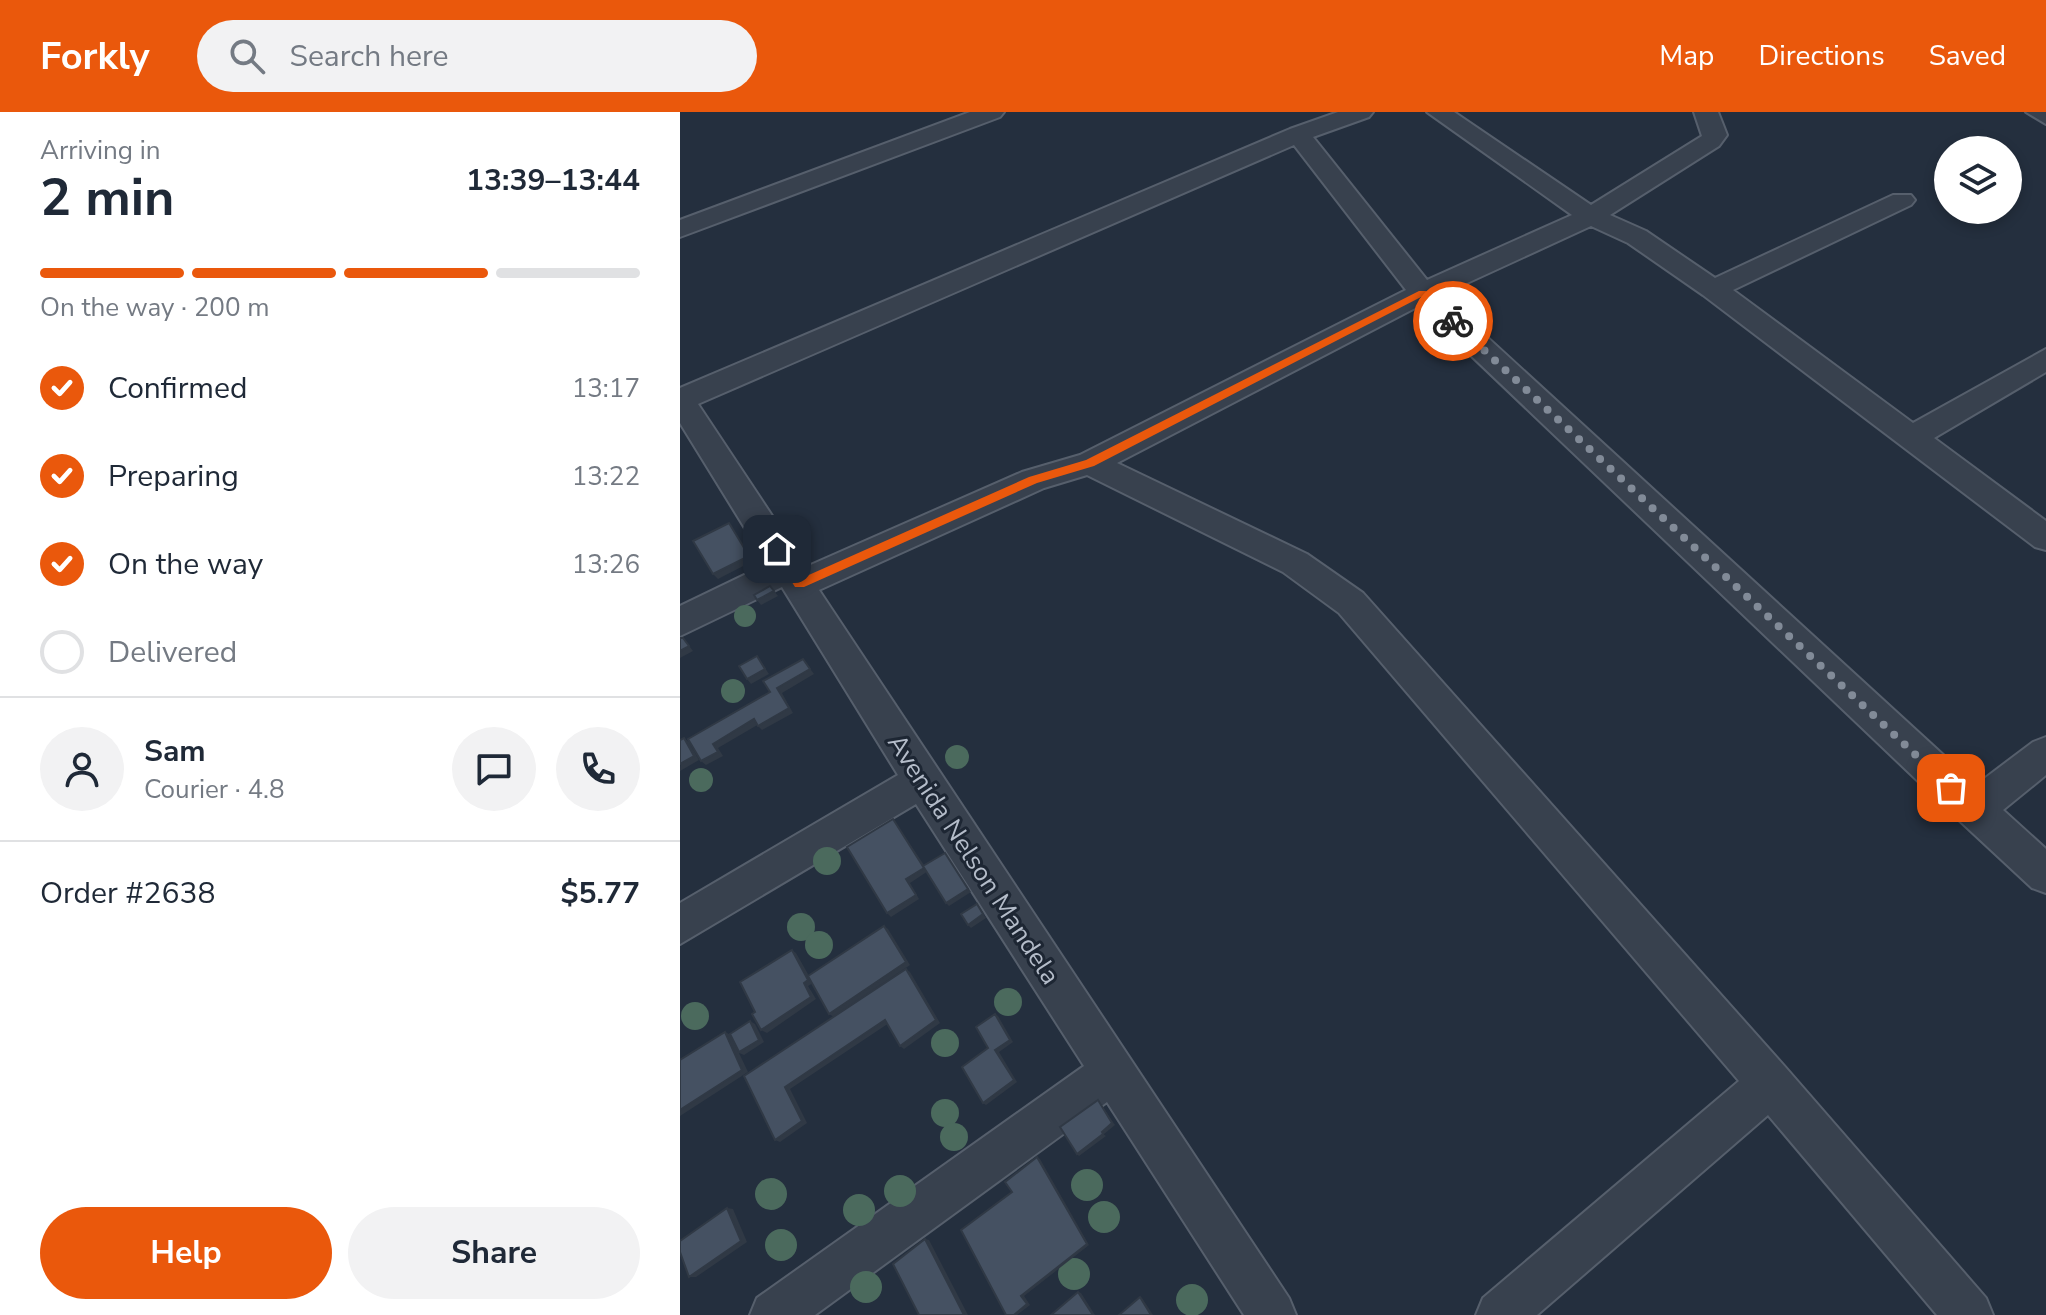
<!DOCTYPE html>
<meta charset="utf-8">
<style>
body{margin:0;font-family:"Nunito Sans",sans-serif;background:#f2f2f3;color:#1f2937;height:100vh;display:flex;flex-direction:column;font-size:30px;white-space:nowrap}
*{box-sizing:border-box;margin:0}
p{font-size:26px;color:#747a83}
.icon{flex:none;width:44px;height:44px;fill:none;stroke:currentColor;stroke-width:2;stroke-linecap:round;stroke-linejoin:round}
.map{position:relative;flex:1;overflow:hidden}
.panel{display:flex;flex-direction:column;background:#fff;width:680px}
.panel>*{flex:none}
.controls{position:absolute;left:1254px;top:24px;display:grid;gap:16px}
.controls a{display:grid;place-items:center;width:88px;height:88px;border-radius:50%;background:#fff;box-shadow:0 4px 12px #0003;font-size:40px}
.pin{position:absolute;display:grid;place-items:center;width:68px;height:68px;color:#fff;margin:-34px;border-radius:16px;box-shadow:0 4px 12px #0006}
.courier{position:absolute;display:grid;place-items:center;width:80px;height:80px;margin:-40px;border:6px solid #ea580c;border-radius:50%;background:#fff;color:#222;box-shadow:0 2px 10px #0007}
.headline em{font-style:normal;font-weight:700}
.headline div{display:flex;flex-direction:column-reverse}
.headline{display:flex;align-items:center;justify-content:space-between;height:136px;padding:0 40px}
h1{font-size:52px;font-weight:700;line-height:60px}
.bar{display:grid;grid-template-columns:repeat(4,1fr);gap:12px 8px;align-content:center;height:96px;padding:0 40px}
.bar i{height:10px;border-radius:6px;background:#e0e1e3}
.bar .current{background:#ea580c}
.bar p{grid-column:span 4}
.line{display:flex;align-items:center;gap:20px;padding:0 40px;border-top:2px solid #e0e1e3}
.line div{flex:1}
.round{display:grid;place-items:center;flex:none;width:84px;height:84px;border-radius:42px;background:#f2f2f3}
ol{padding:0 40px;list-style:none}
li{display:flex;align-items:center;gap:24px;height:88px}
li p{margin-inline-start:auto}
li .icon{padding:8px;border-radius:50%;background:#ea580c;color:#fff;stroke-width:4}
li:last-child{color:#747a83}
li i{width:44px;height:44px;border:4px solid #e0e1e3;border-radius:50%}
.button{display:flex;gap:16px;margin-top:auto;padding:16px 40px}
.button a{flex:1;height:92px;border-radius:48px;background:#ea580c;color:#fff;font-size:32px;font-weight:700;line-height:92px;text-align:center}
.button a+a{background:#f2f2f3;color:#1f2937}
header{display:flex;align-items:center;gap:48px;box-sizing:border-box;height:112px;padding:0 40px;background:#ea580c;color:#fff}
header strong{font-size:38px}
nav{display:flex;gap:44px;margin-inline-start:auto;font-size:28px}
.search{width:560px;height:72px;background:#f2f2f3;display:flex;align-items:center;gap:20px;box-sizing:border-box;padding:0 28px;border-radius:44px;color:#747a83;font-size:30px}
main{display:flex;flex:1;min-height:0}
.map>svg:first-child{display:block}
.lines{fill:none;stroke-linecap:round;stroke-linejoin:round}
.minor-casing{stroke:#565f6c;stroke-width:4}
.minor{fill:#38414e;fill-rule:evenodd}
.tree{fill:#4b6a5d}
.shaded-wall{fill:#303945}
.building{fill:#455162;stroke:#303945;stroke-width:2}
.route{fill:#ea580c}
.done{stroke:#828b98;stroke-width:8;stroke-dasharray:0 14.4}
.labels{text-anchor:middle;stroke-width:6;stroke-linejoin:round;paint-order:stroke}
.street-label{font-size:26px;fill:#b4bcc9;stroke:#1d2633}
</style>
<header>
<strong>Forkly</strong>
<div class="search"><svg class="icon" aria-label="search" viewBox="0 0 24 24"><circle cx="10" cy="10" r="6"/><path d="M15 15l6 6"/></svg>Search here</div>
<nav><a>Map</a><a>Directions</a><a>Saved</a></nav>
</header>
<main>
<section class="panel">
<div class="headline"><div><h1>2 min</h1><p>Arriving in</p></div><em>13:39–13:44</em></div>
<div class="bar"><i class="current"></i><i class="current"></i><i class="current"></i><i></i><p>On the way · 200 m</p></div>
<ol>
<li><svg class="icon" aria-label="check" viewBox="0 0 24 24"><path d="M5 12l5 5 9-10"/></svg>Confirmed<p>13:17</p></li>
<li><svg class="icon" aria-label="check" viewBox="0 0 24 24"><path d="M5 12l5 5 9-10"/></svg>Preparing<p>13:22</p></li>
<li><svg class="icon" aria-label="check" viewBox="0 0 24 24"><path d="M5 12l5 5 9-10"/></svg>On the way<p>13:26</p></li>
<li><i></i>Delivered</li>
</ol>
<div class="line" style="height:144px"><a class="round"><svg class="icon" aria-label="person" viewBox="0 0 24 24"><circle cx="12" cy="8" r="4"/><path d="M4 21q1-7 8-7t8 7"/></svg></a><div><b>Sam</b><p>Courier · 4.8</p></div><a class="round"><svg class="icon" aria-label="chat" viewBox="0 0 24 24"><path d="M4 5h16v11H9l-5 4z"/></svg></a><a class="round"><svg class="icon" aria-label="phone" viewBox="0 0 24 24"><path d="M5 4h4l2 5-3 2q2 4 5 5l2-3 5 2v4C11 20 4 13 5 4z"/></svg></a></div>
<div class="line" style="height:104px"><div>Order #2638</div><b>$5.77</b></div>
<div class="button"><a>Help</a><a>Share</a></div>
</section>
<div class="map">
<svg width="1366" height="1203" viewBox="0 0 1366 1203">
<rect width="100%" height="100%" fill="#242f3e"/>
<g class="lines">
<defs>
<g id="minor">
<polygon points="290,0 324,0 320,5 0,125 0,108"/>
<path d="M658 0H693L689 5 633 25 747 168 892 103 747 0H774L911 93 1022 24 1014 0H1038L1047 23 1039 34 930 103 966 119 1035 166 1213 83H1231L1235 88 1231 93 1053 178 1233 311 1366 237V260L1254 326 1366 409V438L1355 435 1023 183 948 131 911 114 761 183 1296 673 1353 630 1366 625V663L1323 698 1366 737V781L1352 776 1281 710 739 194 437 351 627 442 683 481 1106 956 1306 1186 1313 1203H1257L1088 1003 857 1203H796L803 1186 1059 969 659 501 603 460 407 363 364 376 139 478 609 1186 616 1203H564L427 990 135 1203H70L77 1186 404 954 236 692 0 832V791L218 663 102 475 0 524V494L87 452 0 311V276L610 17ZM614 33 726 178 400 343 342 360 126 455 18 292Z"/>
<polygon points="1346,0 1366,0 1366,12"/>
</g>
</defs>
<use href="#minor" class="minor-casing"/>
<use href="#minor" class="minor"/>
</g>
<g class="tree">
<circle cx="65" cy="504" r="11"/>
<circle cx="53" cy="579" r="12"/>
<circle cx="277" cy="645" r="12"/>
<circle cx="21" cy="668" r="12"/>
<circle cx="147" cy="749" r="14"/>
<circle cx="121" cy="815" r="14"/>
<circle cx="139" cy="833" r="14"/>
<circle cx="328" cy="890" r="14"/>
<circle cx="15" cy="904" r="14"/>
<circle cx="265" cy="931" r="14"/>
<circle cx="265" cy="1001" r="14"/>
<circle cx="274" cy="1025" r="14"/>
<circle cx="407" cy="1073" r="16"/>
<circle cx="220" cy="1079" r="16"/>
<circle cx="91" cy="1082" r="16"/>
<circle cx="179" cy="1098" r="16"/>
<circle cx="424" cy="1105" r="16"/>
<circle cx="101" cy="1133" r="16"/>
<circle cx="394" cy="1162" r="16"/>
<circle cx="186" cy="1175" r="16"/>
<circle cx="512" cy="1188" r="16"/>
</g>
<g class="shaded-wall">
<polygon points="49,411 73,449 38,467 33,462"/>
<polygon points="94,479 98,484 81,493 77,488"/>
<polygon points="3,526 13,539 0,546 0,539"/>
<polygon points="77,544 89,562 71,572 67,567"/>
<polygon points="123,547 134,562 102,581 113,601 82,618 78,614 97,576"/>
<polygon points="74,607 79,612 38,636 43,644 26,653 21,649 33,632"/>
<polygon points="4,626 9,630 19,648 0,659"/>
<polygon points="213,707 248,759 230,771 239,787 211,805 207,801 226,767"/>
<polygon points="265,741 291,780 269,794 266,791"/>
<polygon points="297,792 306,806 291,816 288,813"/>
<polygon points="204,814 208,817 230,853 154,905 149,902"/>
<polygon points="112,838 116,841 133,871 128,874 136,887 87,921 81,918 124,871"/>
<polygon points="226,857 230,860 260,911 224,937 220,934"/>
<polygon points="315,902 318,904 333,930 319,940 337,970 306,993 303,991 315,938"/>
<polygon points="205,908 209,911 110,977 127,1011 100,1030 95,1028 105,975"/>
<polygon points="70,909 75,912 84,930 64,943 59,941 68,960 0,1004 0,998 45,920 51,923"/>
<polygon points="418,988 435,1013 424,1022 422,1020"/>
<polygon points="423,1022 426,1024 399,1044 397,1042"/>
<polygon points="357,1045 360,1047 409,1133 344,1184 350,1193 337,1203 334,1203 341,1184"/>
<polygon points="47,1096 53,1097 67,1130 16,1165 9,1165"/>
<polygon points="245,1127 249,1128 288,1203 284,1203"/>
<polygon points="398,1180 401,1181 415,1203 413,1203"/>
<polygon points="460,1185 462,1186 473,1203 471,1203"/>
</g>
<g class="building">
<polygon points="49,411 69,444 33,462 13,429"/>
<polygon points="90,474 94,479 77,488 74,483"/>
<polygon points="0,526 3,526 9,534 0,539"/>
<polygon points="77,544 85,557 67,567 59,554"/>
<polygon points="123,547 130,557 97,576 109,596 78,614 74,607 33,632 38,640 21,649 8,627 90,580 83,569"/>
<polygon points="4,626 14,644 0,652 0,628"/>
<polygon points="213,707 244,756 226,767 236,783 207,801 167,735"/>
<polygon points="265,741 288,777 266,791 243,754"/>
<polygon points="297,792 303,802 288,813 281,802"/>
<polygon points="204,814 226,850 149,902 128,864"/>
<polygon points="112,838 128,868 124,871 131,885 81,918 72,902 75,900 60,870"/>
<polygon points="226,857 256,908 220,934 205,908 105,975 122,1009 95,1028 64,964"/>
<polygon points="315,902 330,928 315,938 334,968 303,991 282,955 308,936 296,915"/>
<polygon points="70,909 79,928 59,940 50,922"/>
<polygon points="45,920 62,958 0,998 0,948"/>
<polygon points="418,988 432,1011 422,1020 423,1022 397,1042 380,1015"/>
<polygon points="357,1045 407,1132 341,1184 347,1192 334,1203 326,1203 281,1118 332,1080 325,1070"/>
<polygon points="47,1096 61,1129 9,1165 0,1140 0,1129"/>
<polygon points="245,1127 284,1203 239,1203 213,1152"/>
<polygon points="398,1180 413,1203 371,1203"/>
<polygon points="460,1185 471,1203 439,1203"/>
</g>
<polygon class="route" points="739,179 746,179 776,207 776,212 769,212 741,185 414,354 357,371 124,475 115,475 91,437 101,434 122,466 349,365 406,348"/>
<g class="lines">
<polyline class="done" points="773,209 1271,676"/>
</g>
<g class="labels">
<g class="street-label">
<text transform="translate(294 747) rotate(57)" y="9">Avenida Nelson Mandela</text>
</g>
</g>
</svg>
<div class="controls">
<a><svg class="icon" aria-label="layers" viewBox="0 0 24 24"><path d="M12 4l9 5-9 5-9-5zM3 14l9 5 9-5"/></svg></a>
</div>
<div class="pin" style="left:1271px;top:676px;background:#ea580c"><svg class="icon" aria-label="bag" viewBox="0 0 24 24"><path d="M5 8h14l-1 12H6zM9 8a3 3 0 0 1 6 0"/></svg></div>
<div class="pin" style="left:97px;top:437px;background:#1f2937"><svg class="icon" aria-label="home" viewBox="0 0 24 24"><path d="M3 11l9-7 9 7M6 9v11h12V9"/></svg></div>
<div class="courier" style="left:773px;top:209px"><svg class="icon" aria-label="bike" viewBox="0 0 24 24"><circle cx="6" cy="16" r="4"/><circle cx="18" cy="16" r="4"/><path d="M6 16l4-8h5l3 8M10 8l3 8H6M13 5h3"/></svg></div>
</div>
</main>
